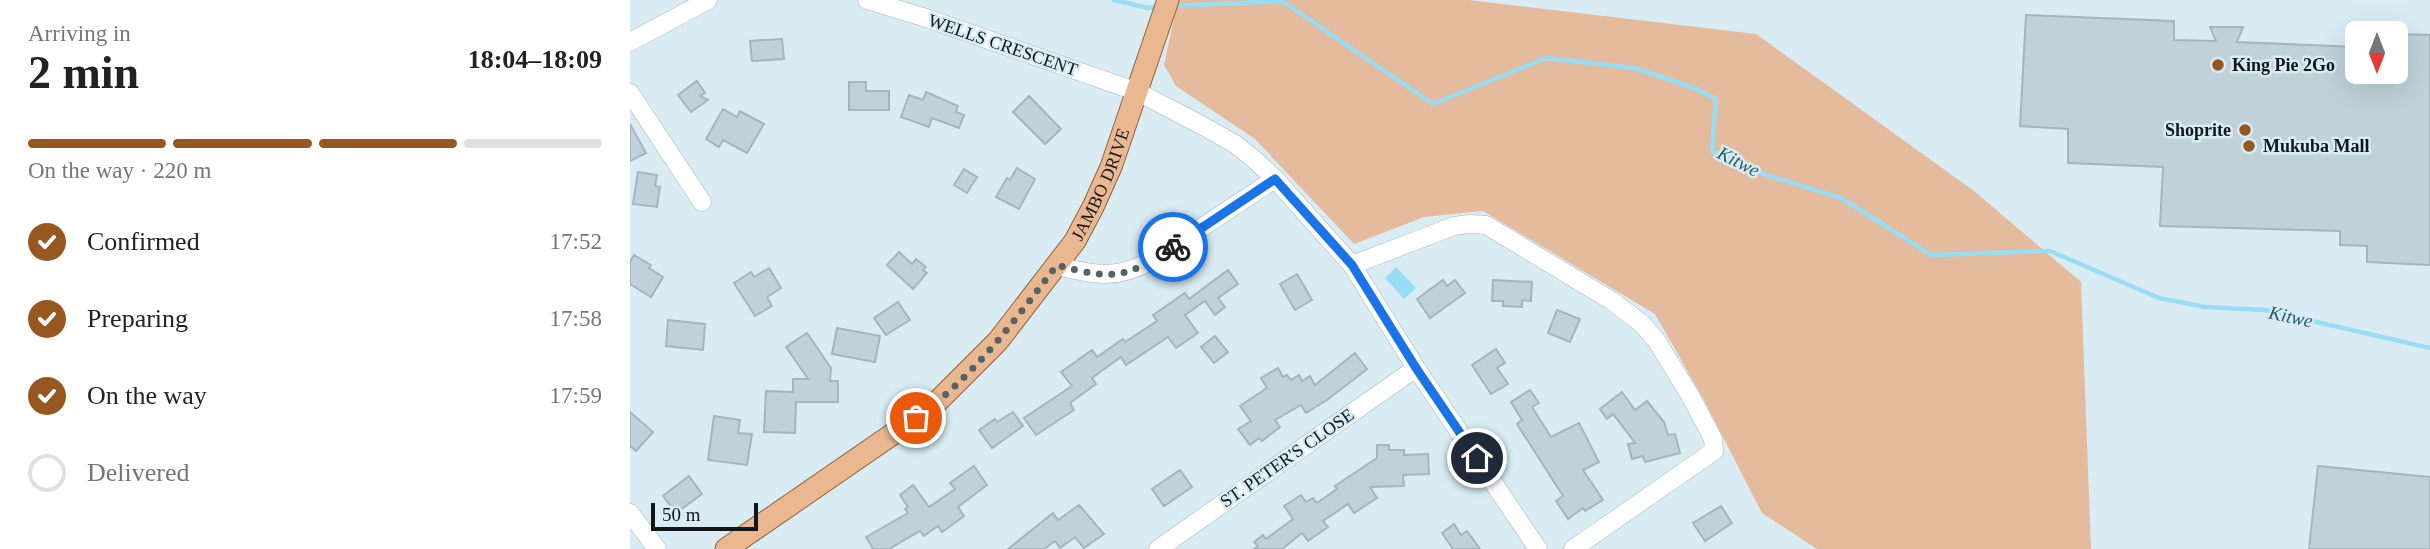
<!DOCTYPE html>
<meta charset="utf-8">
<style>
body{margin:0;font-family:Georgia,serif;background:#f6f6f6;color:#222;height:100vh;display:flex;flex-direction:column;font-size:26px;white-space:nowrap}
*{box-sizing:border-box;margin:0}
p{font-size:23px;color:#767676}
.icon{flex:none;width:38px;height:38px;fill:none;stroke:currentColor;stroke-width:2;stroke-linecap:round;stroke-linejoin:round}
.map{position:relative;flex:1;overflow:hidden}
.side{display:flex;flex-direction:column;background:#fff;width:630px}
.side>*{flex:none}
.needle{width:46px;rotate:180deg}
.fabs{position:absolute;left:1715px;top:21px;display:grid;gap:14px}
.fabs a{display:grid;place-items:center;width:63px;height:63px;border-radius:10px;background:#fff;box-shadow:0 7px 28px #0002;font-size:35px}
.scale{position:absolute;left:21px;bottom:18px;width:107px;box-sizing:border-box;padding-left:7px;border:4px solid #11171a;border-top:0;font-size:19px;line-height:24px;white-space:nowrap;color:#11171a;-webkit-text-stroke:5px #d9ecf4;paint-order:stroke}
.pin{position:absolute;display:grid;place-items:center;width:60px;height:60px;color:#fff;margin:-30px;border:4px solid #fff;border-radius:50%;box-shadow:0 2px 7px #0007}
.courier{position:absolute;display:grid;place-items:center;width:70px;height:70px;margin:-35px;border:5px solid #1a73e8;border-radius:50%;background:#fff;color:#222;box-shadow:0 2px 9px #0007}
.overview em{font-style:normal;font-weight:600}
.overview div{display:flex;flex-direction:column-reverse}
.overview{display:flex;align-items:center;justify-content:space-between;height:119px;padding:0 28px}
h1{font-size:46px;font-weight:600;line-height:52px}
.bar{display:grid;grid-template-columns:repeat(4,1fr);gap:10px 7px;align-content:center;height:84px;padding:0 28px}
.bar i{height:9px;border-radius:5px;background:#e0e0e0}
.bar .selected{background:#975720}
.bar p{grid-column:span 4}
ol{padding:0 28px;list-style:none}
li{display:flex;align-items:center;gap:21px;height:77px}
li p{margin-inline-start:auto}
li .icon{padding:7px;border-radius:50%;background:#975720;color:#fff;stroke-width:4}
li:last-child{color:#767676}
li i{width:38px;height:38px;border:4px solid #e0e0e0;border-radius:50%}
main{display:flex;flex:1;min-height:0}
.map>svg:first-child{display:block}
.green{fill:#e5bb9d}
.water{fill:#99ddf5}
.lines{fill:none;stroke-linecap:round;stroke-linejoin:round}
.stream{stroke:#99ddf5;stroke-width:4.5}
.building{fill:#bfd2d9;stroke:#a4b6bd;stroke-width:2}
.minor-casing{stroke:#a2b4bb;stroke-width:19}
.major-casing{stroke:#946137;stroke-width:23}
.minor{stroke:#fff;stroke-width:18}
.major{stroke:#e9b891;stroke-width:21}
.done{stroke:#576266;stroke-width:7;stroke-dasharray:0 12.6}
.route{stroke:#1a73e8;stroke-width:9}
.poi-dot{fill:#975720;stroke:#d9ecf4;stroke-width:2.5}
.labels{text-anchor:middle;stroke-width:5;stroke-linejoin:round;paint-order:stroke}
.street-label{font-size:18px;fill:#11171a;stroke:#d9ecf4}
.poi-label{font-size:18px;font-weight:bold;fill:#11171a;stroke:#d9ecf4;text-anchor:start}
.water-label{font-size:19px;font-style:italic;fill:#255b6d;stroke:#d9ecf4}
</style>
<main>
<section class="side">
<div class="overview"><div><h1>2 min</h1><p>Arriving in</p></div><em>18:04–18:09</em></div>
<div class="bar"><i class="selected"></i><i class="selected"></i><i class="selected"></i><i></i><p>On the way · 220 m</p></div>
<ol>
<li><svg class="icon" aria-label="check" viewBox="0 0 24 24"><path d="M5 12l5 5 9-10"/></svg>Confirmed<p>17:52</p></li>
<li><svg class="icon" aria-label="check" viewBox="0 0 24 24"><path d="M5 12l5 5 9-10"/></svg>Preparing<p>17:58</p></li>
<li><svg class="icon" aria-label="check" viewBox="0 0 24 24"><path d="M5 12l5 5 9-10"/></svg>On the way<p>17:59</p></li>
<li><i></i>Delivered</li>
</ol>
</section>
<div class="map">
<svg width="1800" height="549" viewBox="0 0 1800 549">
<rect width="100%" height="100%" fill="#d9ecf4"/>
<polygon class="green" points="548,0 838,0 1126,34 1344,191 1451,282 1461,549 1187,549 1132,513 1074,400 1025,314 853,211 794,217 724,244 625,139 546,86 534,65"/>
<polygon class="water" points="766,267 786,288 774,299 755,278"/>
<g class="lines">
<g class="stream">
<polyline points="484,0 518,8 530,7"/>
<polyline points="542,6 652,1 803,104 916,58 1005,68 1064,88 1086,99 1082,151 1136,175 1211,198 1301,255 1420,251 1529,298 1575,307 1635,310 1800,348"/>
</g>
</g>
<g class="building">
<polygon points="1396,15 1544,21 1544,40 1586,41 1580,27 1613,27 1607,42 1727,47 1727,72 1766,72 1766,34 1800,35 1800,265 1737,262 1737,246 1710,245 1710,231 1530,226 1533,167 1438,163 1438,129 1390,126"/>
<polygon points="152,39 154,59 122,61 120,41"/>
<polygon points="67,81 75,93 70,96 78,100 61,112 48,95"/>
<polygon points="219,82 236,82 236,91 259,91 259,110 219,110"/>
<polygon points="296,92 328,106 326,112 334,115 329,128 302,118 299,127 271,117 279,95 293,100"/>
<polygon points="399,96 431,129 415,144 383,112"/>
<polygon points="93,109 107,117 110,111 134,124 117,153 93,140 89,147 76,139"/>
<polygon points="0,124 16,153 0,161"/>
<polygon points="387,168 405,179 389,209 366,197 377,178 380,180"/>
<polygon points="334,169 347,177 337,193 324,185"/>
<polygon points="8,172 27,175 25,186 30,187 27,207 3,204"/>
<polygon points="269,252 282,264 286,259 296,267 293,270 297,273 283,289 257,265"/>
<polygon points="4,255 21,265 19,268 33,277 21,297 0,284 0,262"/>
<polygon points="139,268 151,288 137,297 142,306 125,316 104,283 121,272 124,277"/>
<polygon points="598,270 608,284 588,298 595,307 585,315 575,301 555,315 568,333 546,348 538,337 496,365 491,357 462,378 466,384 440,403 444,410 406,435 394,418 442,386 431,372 462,350 467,357 493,339 495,342 527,321 523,315 555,293 559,299"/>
<polygon points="667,274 682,300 665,310 650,284"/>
<polygon points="813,280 817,286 825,280 835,293 800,318 787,299"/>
<polygon points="863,280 902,282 901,301 892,300 892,307 873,306 873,301 862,301"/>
<polygon points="268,302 280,320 256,335 244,318"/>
<polygon points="927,310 950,319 940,342 918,333"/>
<polygon points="38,320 75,324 73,350 36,346"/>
<polygon points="207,328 250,336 245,362 202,354"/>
<polygon points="177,333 201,368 200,381 208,381 208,402 166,402 165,433 134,432 136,391 163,392 163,379 178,379 156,347"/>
<polygon points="585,336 598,352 584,363 571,347"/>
<polygon points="866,349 875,363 867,368 878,384 861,394 842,365"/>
<polygon points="725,353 737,369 697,400 676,413 671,405 645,420 650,427 632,441 629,438 620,445 608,429 621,421 610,406 637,388 631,378 648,368 653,377 657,375 661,380 669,375 672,381 680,376 685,385"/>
<polygon points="900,390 909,403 902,407 921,437 949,423 969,462 953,470 973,500 955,511 953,508 938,519 926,501 933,496 887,424 892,420 881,402"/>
<polygon points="992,392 1005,410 1017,401 1034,422 1038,435 1045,434 1050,453 1015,462 1013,456 1002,459 998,444 1005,443 983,414 977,419 970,409"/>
<polygon points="0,412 23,432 6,451 0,446"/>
<polygon points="383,412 393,426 362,448 349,430 365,419 367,422"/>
<polygon points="84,416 110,420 108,433 122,434 117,465 78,460"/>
<polygon points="747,445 759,445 759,450 774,450 774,455 798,454 799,474 773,475 774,486 740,487 747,498 724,513 718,504 693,521 698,527 678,541 672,533 652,549 624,549 628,546 624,542 633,535 636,539 663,519 654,506 671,495 676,502 683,498 687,503 707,489 705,486 747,458"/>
<polygon points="344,466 357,485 328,507 334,516 312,532 308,526 294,536 290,531 259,549 243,549 236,537 278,513 275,509 278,507 270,495 283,485 299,507 325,489 320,483"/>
<polygon points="1688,466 1800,477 1800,549 1679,549"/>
<polygon points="550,470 562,487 534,506 522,489"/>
<polygon points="59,476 72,494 46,513 33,496"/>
<polygon points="449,505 474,534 454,548 445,537 430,548 425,541 414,549 378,549 423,513 428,520"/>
<polygon points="1091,506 1102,523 1075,541 1063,523"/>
<polygon points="824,524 831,535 837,531 850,549 823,549 812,533"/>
</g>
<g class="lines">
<defs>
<g id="minor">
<polyline points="237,0 293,17 508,92 573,126 605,144 625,160 645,179 722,265 786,368 908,549"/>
<polyline points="0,42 78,0"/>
<polyline points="0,93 72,202"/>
<polyline points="722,265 824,226 839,224 856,225 982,301 1012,324 1026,340 1061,397 1083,439 1084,451 943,549"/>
<path d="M427 266C466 275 485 280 521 261L645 179"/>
<polyline points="0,513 27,549"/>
<polyline points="528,549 786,368"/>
</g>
<g id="major">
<path id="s1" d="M96 549 302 407 368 341 445 241 463 207 481 167 538 0"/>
</g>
</defs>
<use href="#minor" class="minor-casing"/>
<use href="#major" class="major-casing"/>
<use href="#minor" class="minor"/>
<use href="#major" class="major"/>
</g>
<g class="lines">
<path class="done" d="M286 418C343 378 385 320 427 265 483 280 495 279 543 247"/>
<polyline class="route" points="543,247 645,179 722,265 786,368 847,458"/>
</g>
<g class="poi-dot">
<circle cx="1588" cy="65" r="7"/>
<circle cx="1615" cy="130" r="7"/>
<circle cx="1619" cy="146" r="7"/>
</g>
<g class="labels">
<g class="street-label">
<text transform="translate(373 45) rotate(19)" y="6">WELLS CRESCENT</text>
<text dy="6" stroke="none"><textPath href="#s1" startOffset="532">JAMBO DRIVE</textPath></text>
<text transform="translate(657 458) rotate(-35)" y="6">ST. PETER'S CLOSE</text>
</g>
<g class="poi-label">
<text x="1602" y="71">King Pie 2Go</text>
<text x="1601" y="136" text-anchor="end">Shoprite</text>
<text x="1633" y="152">Mukuba Mall</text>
</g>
<g class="water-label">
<text transform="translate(1109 161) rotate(27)" y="7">Kitwe</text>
<text transform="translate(1661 316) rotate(12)" y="7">Kitwe</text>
</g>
</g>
</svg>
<div class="fabs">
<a><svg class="needle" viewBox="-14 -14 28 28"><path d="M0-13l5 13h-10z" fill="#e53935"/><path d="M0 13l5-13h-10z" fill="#767676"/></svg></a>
</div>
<div class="scale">50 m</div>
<div class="pin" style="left:286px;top:418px;background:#ea580c"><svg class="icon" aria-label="bag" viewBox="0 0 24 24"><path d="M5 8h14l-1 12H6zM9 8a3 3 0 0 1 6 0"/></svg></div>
<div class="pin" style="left:847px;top:458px;background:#1f2937"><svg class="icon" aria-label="home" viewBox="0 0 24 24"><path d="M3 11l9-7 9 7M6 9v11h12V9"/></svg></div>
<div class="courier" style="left:543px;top:247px"><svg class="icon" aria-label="bike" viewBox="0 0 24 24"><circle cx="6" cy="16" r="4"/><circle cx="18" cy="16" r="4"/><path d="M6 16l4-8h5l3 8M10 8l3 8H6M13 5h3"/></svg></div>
</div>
</main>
